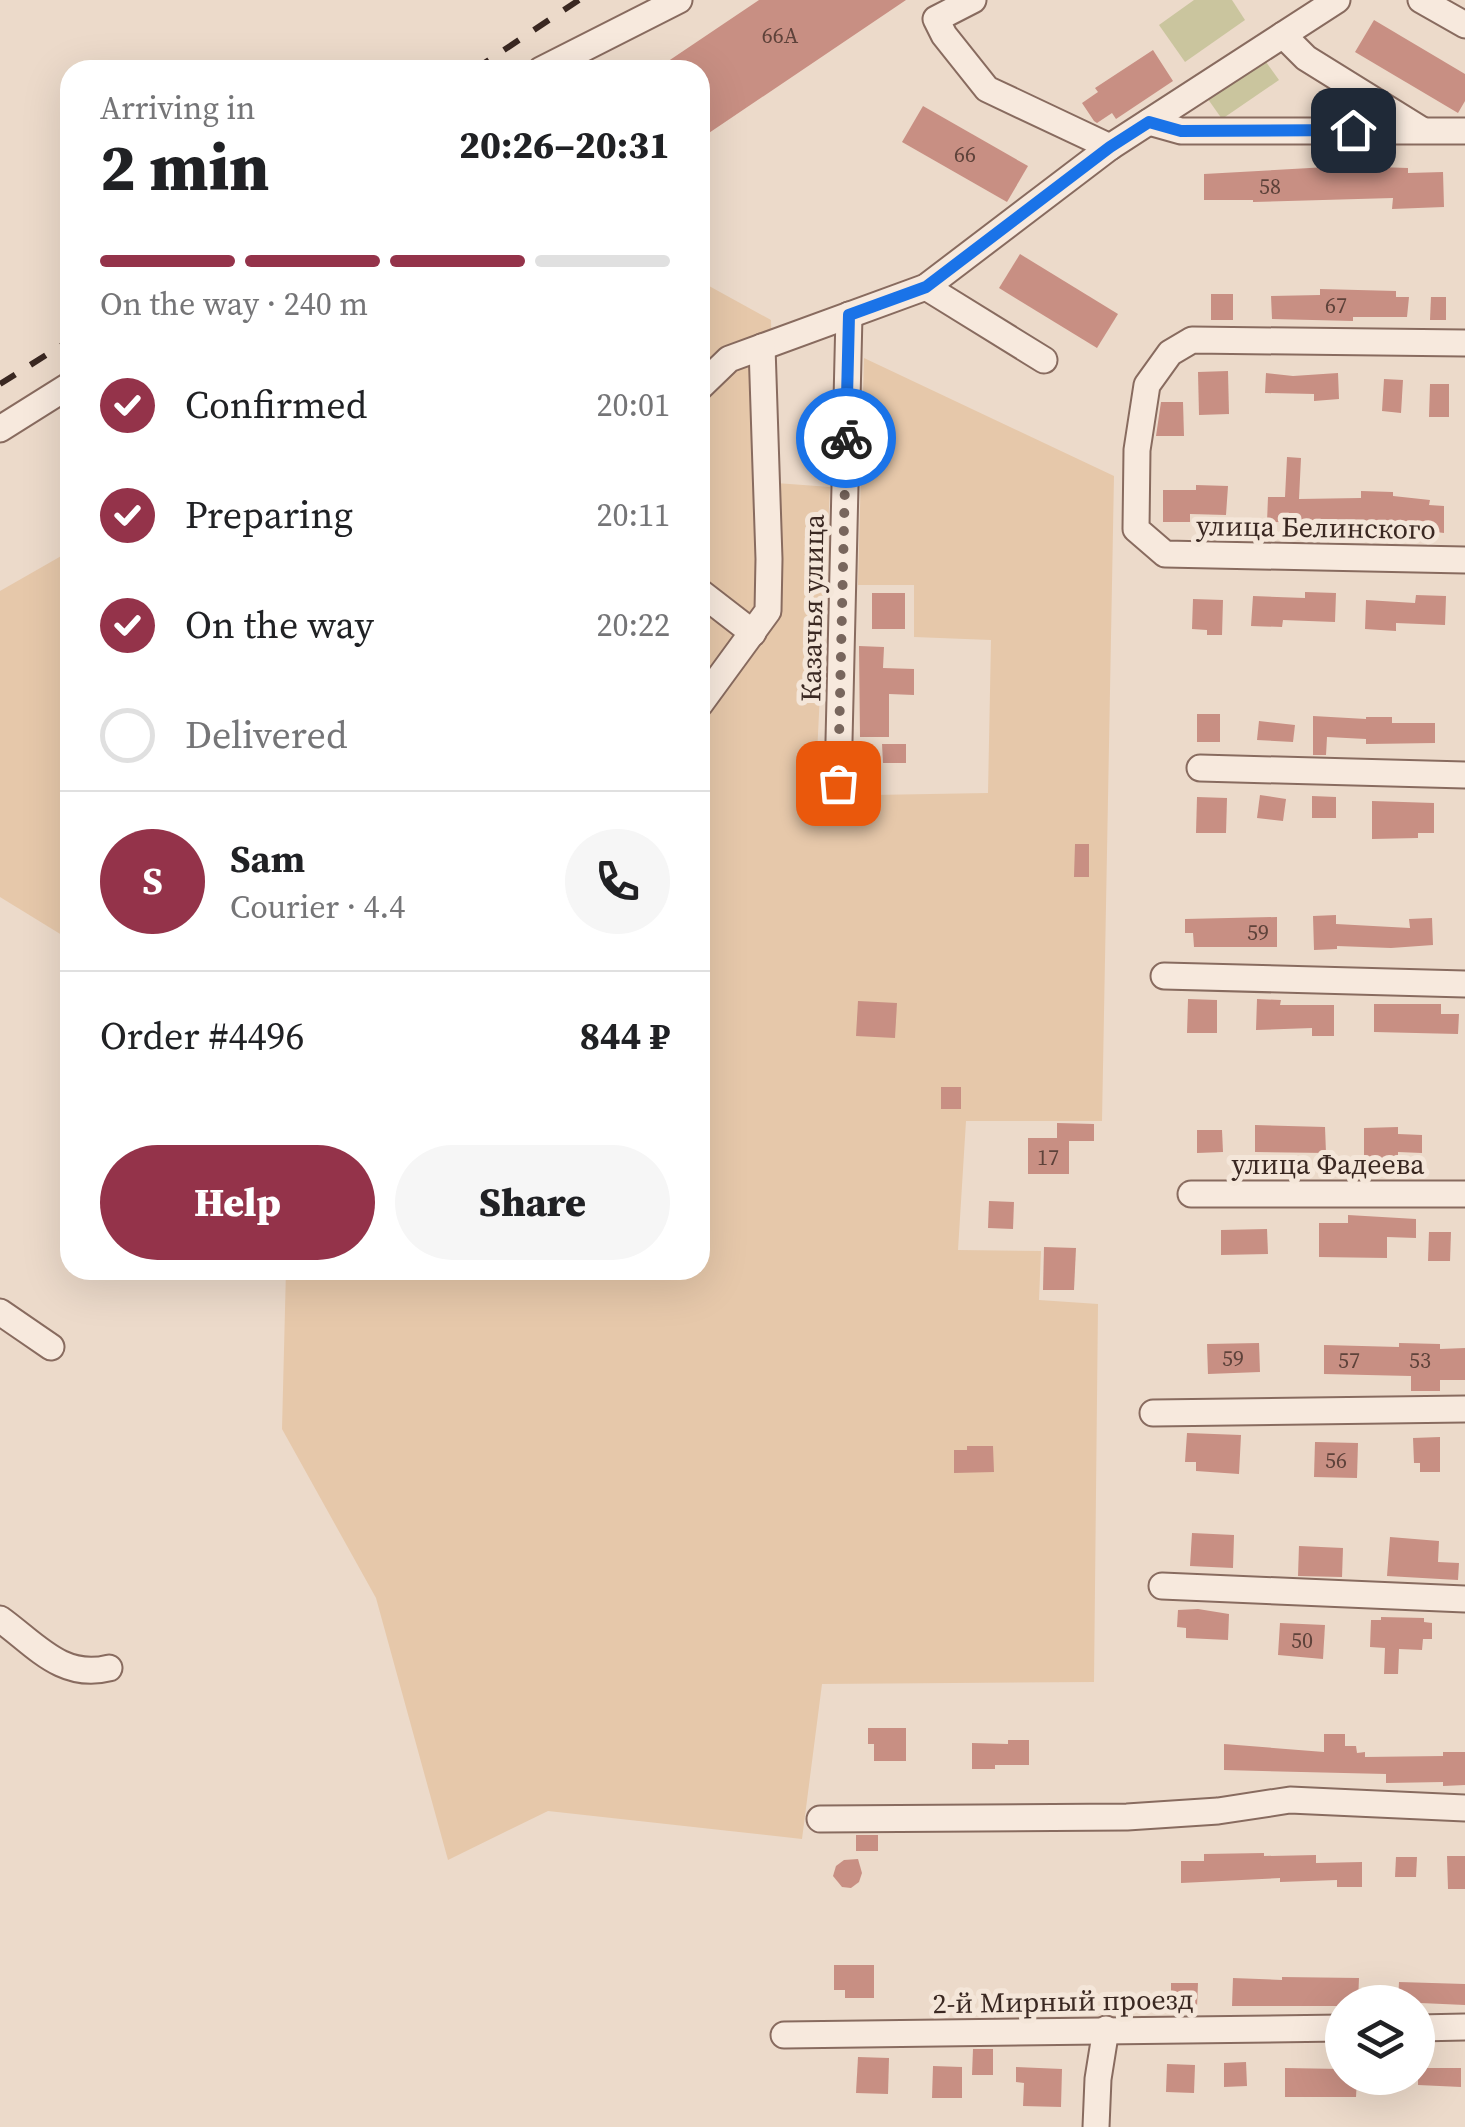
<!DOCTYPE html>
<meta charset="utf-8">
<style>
body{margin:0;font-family:"Source Serif 4",serif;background:#f6f6f6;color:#202124;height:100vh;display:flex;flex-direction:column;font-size:38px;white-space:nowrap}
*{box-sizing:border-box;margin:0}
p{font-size:32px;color:#757577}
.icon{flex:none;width:55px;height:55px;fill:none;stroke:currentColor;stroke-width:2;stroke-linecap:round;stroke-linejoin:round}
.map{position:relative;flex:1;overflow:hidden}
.drawer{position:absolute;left:60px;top:60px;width:650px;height:1220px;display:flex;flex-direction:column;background:#fff;border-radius:30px;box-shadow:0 10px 40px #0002}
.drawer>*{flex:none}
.controls{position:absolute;left:1325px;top:1985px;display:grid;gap:20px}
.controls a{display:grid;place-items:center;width:110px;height:110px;border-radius:50%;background:#fff;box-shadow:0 10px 40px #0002;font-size:50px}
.pin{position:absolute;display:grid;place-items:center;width:85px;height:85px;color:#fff;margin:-42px;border-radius:20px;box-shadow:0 5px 15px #0006}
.courier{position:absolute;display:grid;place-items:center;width:100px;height:100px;margin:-50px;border:8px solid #1a73e8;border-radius:50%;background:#fff;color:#222;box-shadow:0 2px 12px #0007}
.headline em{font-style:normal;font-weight:800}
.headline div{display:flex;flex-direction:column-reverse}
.headline{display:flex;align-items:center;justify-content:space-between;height:170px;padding:0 40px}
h1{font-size:65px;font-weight:800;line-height:75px}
.bar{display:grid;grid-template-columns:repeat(4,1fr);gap:15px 10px;align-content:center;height:120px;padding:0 40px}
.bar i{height:12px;border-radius:8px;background:#e0e0e0}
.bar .active{background:#94334a}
.bar p{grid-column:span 4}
.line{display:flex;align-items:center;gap:25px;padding:0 40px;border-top:2px solid #e0e0e0}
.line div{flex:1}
.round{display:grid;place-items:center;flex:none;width:105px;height:105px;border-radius:52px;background:#f6f6f6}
ol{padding:0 40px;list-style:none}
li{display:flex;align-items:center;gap:30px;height:110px}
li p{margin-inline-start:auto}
li .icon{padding:10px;border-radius:50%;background:#94334a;color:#fff;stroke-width:4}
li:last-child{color:#757577}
li i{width:55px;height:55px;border:5px solid #e0e0e0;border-radius:50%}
.primary-button{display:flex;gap:20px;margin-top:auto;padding:20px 40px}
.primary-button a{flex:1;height:115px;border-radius:60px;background:#94334a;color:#fff;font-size:40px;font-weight:800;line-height:115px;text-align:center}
.primary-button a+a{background:#f6f6f6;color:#202124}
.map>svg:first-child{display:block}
.green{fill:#cac59e}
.sand{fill:#e6c8aa}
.building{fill:#c88f83}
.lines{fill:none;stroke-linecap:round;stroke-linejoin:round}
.minor-casing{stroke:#886b5f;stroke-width:29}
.minor{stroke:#f7e9dd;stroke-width:25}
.rail{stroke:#3a2822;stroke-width:6;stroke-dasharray:18 18;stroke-linecap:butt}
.done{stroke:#78665d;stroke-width:10;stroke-dasharray:0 18}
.route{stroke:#1a73e8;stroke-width:12}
.labels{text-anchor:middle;stroke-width:10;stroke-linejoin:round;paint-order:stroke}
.number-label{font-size:22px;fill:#5e423a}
.street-label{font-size:28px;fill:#3a2822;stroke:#f4e6d9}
</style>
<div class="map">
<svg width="1465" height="2127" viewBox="0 0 1465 2127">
<rect width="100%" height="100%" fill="#ecdaca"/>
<g class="green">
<polygon points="1194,0 1232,0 1245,20 1185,62 1159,25"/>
<polygon points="1261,55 1279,80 1222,119 1205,95"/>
</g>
<g class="sand">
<polygon points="700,281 771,320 776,483 830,487 815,796 988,793 991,640 914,637 914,585 858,585 864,358 1114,476 1102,1121 966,1121 958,1250 1041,1251 1039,1300 1098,1304 1094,1682 822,1684 802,1839 548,1811 448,1860 376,1598 282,1429 286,1270 700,1270"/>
<polygon points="70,551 70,940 0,897 0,591"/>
</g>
<g class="building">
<polygon points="759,0 906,0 700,139 700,70 655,70"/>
<polygon points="1374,20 1465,74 1465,101 1458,113 1355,52"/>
<polygon points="1153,50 1173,81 1116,119 1112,113 1097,123 1094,121 1082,103 1098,92 1095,88"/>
<polygon points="923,106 1028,166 1007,202 902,142"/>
<polygon points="1345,166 1408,168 1408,173 1443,172 1444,207 1392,209 1393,198 1253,202 1253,200 1204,200 1204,174"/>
<polygon points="1020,254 1118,314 1097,348 999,288"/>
<polygon points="1320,289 1396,291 1396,297 1409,297 1407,317 1353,317 1353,321 1272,319 1271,296 1320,295"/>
<rect x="1211" y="294" width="22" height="26"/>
<polygon points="1431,297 1446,297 1446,320 1430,320"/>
<polygon points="1228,371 1229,414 1199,415 1198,372"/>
<polygon points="1266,373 1293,376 1338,373 1339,399 1314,401 1314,394 1265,393"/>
<polygon points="1384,379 1403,380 1401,413 1382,411"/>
<polygon points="1430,384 1449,384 1449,417 1429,417"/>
<polygon points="1161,402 1183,402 1184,436 1156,436"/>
<polygon points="1287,457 1301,458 1299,499 1361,498 1361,491 1393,492 1393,496 1430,500 1429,505 1444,506 1444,533 1412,529 1413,523 1267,522 1268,497 1285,497"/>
<polygon points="1196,485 1228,486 1226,515 1190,514 1190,522 1163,522 1163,490 1196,490"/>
<polygon points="1305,592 1336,593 1335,622 1283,620 1282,627 1251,626 1253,596 1305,598"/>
<rect x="872" y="593" width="33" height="36"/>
<polygon points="1416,595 1446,596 1445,625 1396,623 1396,631 1365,629 1366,600 1415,603"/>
<polygon points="1193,599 1223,600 1222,635 1207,635 1207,630 1192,629"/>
<polygon points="859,646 884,647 883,668 914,669 914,695 889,694 889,737 860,737"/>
<rect x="1197" y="714" width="23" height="28"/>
<polygon points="1313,716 1366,719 1366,717 1392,717 1392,723 1435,723 1435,743 1366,744 1366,739 1327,737 1326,755 1313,755"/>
<polygon points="1259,721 1295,725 1293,742 1257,740"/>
<polygon points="882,744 906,744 906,763 883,763"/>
<polygon points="1260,795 1286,799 1283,821 1257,818"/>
<polygon points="1312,796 1336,797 1336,818 1312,818"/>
<polygon points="1197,797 1227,798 1226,833 1196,833"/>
<polygon points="1372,801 1434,803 1434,833 1418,833 1418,838 1372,839"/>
<polygon points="1075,844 1089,844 1089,877 1074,877"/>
<polygon points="1336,915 1336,924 1410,928 1409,919 1432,918 1433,945 1391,948 1337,946 1337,949 1314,950 1313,916"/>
<polygon points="1277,917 1277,947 1194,947 1193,933 1185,933 1185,919"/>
<polygon points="1188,999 1217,1000 1217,1033 1187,1033"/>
<polygon points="1257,999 1281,1000 1280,1005 1334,1005 1334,1036 1312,1036 1312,1028 1256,1030"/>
<polygon points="858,1001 897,1003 895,1038 856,1036"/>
<polygon points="1374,1004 1441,1004 1441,1014 1459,1014 1458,1034 1374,1032"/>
<rect x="941" y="1087" width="20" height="22"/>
<polygon points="1057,1123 1094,1124 1094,1141 1069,1141 1069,1174 1028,1174 1028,1138 1057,1138"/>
<polygon points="1255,1125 1325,1127 1326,1153 1255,1152"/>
<polygon points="1398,1127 1398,1134 1422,1135 1422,1153 1398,1152 1398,1158 1364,1158 1364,1128"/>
<polygon points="1197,1130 1222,1130 1223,1152 1197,1153"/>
<polygon points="989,1201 1014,1202 1013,1229 988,1228"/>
<polygon points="1348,1215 1416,1219 1416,1238 1387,1237 1387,1258 1319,1257 1319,1223 1348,1223"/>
<polygon points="1267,1229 1268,1254 1221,1255 1221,1230"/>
<polygon points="1429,1232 1451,1232 1450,1261 1428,1261"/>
<polygon points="1044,1247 1076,1248 1074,1290 1043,1290"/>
<polygon points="1259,1343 1260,1372 1208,1374 1207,1344"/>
<polygon points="1399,1343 1440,1344 1440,1349 1465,1348 1465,1380 1440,1380 1440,1391 1411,1391 1411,1376 1324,1374 1324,1345 1399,1347"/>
<polygon points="1187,1433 1241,1435 1239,1474 1196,1471 1196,1462 1185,1462"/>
<polygon points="1440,1437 1440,1472 1420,1472 1420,1463 1414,1463 1413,1438"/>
<polygon points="1315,1442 1358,1443 1357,1478 1314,1477"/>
<polygon points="967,1446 993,1446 994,1472 954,1473 954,1450 967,1450"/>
<polygon points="1192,1533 1234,1535 1233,1568 1190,1566"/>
<polygon points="1390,1537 1439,1541 1438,1562 1459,1563 1458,1580 1387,1576"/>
<polygon points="1299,1546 1343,1548 1342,1577 1298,1576"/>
<polygon points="1198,1609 1229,1614 1228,1640 1186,1638 1186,1628 1177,1627 1178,1610"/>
<polygon points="1381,1617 1424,1618 1424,1622 1432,1623 1432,1639 1423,1639 1422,1650 1399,1649 1398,1674 1384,1674 1385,1648 1370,1647 1371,1620 1381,1620"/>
<polygon points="1280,1623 1325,1625 1323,1659 1278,1655"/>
<polygon points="868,1728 906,1728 906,1761 874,1761 874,1744 868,1744"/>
<polygon points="1324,1734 1345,1734 1345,1746 1356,1746 1357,1753 1365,1752 1365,1757 1443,1756 1443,1752 1465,1752 1465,1785 1443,1786 1443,1782 1386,1783 1386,1774 1224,1770 1224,1744 1324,1752"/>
<polygon points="1008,1740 1029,1740 1029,1765 995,1765 995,1769 972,1769 972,1743 1008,1744"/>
<rect x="856" y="1835" width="22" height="16"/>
<polygon points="1264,1853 1264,1856 1316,1855 1316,1863 1362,1862 1362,1887 1337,1887 1337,1880 1280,1882 1280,1878 1181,1883 1181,1861 1204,1861 1204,1854"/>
<polygon points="1447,1856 1465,1856 1465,1889 1448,1889"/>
<polygon points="1396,1857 1417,1857 1416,1877 1395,1877"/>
<polygon points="858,1859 862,1873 859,1882 851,1888 842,1887 833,1876 836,1866 844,1860"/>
<polygon points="834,1965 874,1965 874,1998 845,1998 845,1990 834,1990"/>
<polygon points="1282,1977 1359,1978 1358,2002 1342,2002 1342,2006 1232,2006 1233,1978 1282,1980"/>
<polygon points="1399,1982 1465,1984 1465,2005 1398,2002"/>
<polygon points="1171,1983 1198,1983 1197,2007 1171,2007"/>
<polygon points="973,2049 993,2049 993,2075 972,2075"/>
<polygon points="858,2057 889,2058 888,2094 856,2093"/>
<polygon points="1246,2062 1247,2086 1224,2087 1224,2063"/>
<polygon points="1167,2064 1195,2065 1194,2093 1166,2092"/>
<polygon points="933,2066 962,2067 962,2098 932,2098"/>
<polygon points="1016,2067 1062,2069 1061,2107 1023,2106 1024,2083 1016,2082"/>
<polygon points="1285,2068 1342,2069 1342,2078 1357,2078 1356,2097 1285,2097"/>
<polygon points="1418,2068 1461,2068 1461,2087 1418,2085"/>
</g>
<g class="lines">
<defs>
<g id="minor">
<polyline points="973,0 936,19 944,35 987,89 1110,147"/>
<polyline points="1421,0 1465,25"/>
<polyline points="1283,35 1306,58 1422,130"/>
<polyline points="541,70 679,0"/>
<polyline points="1149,122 1181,131 1465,131"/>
<polyline points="926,287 1044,360"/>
<polyline points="1465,343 1192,340 1170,353 1147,385 1137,450 1136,529 1165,554 1465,560"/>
<polyline points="700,387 729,359 926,287 1110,147 1337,0"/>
<polyline points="0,429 70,385"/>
<polyline points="700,592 753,633"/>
<polyline points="700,704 768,611 769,559 762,347"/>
<polyline points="1200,768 1465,775"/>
<polyline points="838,783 849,315"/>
<polyline points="1164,976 1465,984"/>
<polyline points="1191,1194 1465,1194"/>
<polyline points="0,1312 51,1347"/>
<polyline points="1153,1413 1465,1409"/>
<polyline points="1162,1586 1465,1599"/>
<path d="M0 1619C35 1644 62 1680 109 1668"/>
<polyline points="820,1819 1127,1817 1218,1811 1290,1800 1465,1808"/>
<polyline points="1418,2028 1465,2027"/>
<polyline points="784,2035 1342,2028"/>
<polyline points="1096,2127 1098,2079 1106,2029"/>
</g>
</defs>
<use href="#minor" class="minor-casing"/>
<use href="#minor" class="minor"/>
<g class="rail">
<polyline points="474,70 579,0"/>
<polyline points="0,384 70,340"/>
</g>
</g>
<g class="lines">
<polyline class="done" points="838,783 846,438"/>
<polyline class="route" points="846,438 849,315 926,287 1110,147 1149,122 1181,131 1353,130"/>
</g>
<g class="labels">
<g class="number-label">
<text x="780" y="43">66А</text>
<text x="965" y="162">66</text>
<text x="1270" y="194">58</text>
<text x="1336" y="313">67</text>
<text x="1258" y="940">59</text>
<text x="1048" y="1165">17</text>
<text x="1233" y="1366">59</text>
<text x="1349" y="1368">57</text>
<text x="1420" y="1368">53</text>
<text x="1336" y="1468">56</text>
<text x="1302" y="1648">50</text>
</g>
<g class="street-label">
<text transform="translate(1316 527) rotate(1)" y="10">улица Белинского</text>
<text transform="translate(812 608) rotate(-89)" y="10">Казачья улица</text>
<text x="1328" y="1174">улица Фадеева</text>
<text transform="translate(1063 2001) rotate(-1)" y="10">2-й Мирный проезд</text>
</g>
</g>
</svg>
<div class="controls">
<a><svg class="icon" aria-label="layers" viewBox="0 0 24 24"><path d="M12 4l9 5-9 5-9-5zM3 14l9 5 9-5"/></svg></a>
</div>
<div class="pin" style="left:838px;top:783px;background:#ea580c"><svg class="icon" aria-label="bag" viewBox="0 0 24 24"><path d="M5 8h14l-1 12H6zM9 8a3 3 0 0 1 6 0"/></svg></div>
<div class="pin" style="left:1353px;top:130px;background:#1f2937"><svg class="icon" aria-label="home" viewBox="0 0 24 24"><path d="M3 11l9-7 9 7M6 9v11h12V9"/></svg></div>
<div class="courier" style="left:846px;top:438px"><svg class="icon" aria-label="bike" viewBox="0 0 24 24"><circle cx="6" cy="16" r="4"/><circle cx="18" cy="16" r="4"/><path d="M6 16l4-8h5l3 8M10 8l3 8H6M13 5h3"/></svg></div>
<section class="drawer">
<div class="headline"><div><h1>2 min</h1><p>Arriving in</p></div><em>20:26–20:31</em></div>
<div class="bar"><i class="active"></i><i class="active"></i><i class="active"></i><i></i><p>On the way · 240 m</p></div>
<ol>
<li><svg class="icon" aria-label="check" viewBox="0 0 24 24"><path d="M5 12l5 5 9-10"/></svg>Confirmed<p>20:01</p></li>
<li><svg class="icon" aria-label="check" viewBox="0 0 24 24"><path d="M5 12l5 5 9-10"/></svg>Preparing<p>20:11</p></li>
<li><svg class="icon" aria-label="check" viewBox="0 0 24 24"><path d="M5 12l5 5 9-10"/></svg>On the way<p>20:22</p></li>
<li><i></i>Delivered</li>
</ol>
<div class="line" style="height:180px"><b class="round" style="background:#94334a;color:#fff">S</b><div><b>Sam</b><p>Courier · 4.4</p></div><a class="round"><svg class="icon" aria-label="phone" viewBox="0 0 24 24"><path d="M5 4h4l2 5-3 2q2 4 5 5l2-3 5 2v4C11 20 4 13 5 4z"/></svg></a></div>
<div class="line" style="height:130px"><div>Order #4496</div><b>844 ₽</b></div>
<div class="primary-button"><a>Help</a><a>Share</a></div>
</section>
</div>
